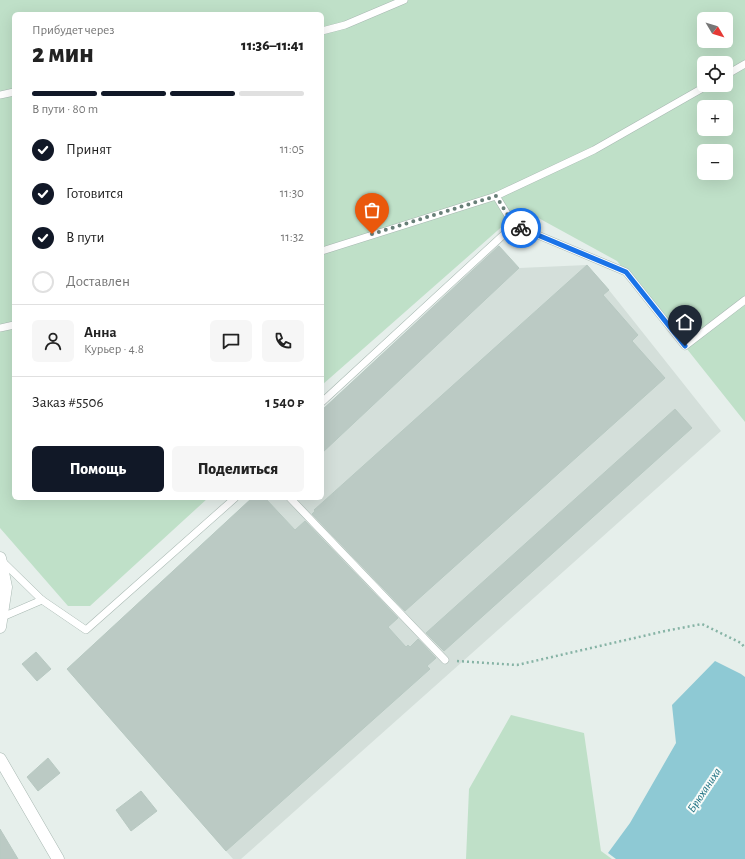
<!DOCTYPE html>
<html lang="ru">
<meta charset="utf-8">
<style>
body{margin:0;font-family:"Alegreya Sans",sans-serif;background:#f6f6f6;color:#222;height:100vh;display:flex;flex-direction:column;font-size:15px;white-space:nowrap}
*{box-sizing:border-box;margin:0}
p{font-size:13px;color:#767676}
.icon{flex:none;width:22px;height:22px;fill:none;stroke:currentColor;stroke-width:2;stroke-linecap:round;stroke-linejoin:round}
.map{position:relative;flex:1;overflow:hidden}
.panel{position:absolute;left:12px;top:12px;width:312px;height:488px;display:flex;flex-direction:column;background:#fff;border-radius:6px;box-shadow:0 4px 16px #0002}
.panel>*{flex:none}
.needle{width:26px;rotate:128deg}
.buttons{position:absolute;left:697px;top:12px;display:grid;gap:8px}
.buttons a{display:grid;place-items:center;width:36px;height:36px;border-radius:6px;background:#fff;box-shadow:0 4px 16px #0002;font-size:20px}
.pin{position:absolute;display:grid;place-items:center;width:34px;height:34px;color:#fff;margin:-41px -17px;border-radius:50% 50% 50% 0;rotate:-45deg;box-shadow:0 0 4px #0007}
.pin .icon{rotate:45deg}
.courier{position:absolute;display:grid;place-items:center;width:40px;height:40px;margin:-20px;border:3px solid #1a73e8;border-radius:50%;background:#fff;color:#222;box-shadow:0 1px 5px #0007}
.summary em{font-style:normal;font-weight:800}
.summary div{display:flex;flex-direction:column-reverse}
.summary{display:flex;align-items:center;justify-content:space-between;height:68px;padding:0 20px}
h1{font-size:26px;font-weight:800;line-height:30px}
.bar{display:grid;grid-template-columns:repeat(4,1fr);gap:6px 4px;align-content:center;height:48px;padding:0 20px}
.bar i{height:5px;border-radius:3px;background:#e0e0e0}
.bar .selected{background:#111827}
.bar p{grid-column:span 4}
.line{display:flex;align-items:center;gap:10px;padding:0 20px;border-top:1px solid #e0e0e0}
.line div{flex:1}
.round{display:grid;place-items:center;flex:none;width:42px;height:42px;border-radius:6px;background:#f6f6f6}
ol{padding:0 20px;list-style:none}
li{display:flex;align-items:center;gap:12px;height:44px}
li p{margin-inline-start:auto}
li .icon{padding:4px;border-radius:50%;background:#111827;color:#fff;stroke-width:4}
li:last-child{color:#767676}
li i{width:22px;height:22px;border:2px solid #e0e0e0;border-radius:50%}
.cta{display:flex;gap:8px;margin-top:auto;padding:8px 20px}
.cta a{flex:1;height:46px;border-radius:6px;background:#111827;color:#fff;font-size:16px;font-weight:800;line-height:46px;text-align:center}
.cta a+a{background:#f6f6f6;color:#222}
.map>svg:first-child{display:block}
.built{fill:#d4dfda}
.green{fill:#bfe0c8;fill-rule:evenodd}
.water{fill:#8ec9d4}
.building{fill:#bbcac4;stroke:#b8c9c2}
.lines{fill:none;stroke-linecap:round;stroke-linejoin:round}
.lane-casing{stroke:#a8b8b2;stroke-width:8}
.street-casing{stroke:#a8b8b2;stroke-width:13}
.path{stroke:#86b3a5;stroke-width:2.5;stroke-dasharray:2 3;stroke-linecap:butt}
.lane{stroke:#fff;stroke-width:7}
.street{stroke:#fff;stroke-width:12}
.done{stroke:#687f78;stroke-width:4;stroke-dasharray:0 7.2}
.route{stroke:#1a73e8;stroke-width:5}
.labels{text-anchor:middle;stroke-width:4;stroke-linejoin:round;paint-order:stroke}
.water-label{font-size:12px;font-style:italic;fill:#1c6f80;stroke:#f7fbf9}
</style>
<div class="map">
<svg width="745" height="859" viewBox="0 0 745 859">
<rect width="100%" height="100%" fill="#e6efeb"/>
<polygon class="built" points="498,245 519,268 587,265 609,290 721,431 241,859 233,859 67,669 252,498 322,498 322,410"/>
<g class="green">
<path d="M0 0H745V422L617 261 522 209 322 385V14H14V498H208L90 606H68L0 528ZM704 19H726V41H704ZM704 63H726V85H704ZM704 107H726V129H704ZM704 151H726V173H704Z"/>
<polygon points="511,715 584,733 601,851 612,859 466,859 469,789"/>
</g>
<polygon class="water" points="715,661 741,674 745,677 745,859 616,859 608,853 630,823 676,743 672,705"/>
<g class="building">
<polygon points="499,246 519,268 322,453 322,410"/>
<polygon points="587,265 609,290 603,295 638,335 632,341 665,378 405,611 312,514 315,511 314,510"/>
<polygon points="675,409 692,428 444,651 426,633"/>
<polygon points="252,498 265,498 295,530 305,521 398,618 388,627 406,647 408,645 410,647 418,639 436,658 427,666 430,669 226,851 67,669"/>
<polygon points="36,652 51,669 37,681 22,664"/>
<polygon points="48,758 60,773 38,791 27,777"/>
<polygon points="141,791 157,811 131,831 116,810"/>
<polygon points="0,829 18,859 0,859"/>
</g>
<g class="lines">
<defs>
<g id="lane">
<polyline points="322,31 345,25 404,0"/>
<polyline points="726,75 745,64"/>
<polyline points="0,95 14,92"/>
<polyline points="496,196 514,225 626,272 685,346 745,300"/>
<polyline points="322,251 496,196 594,150 708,85"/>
<polyline points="0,328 14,325"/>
<polyline points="322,402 514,225"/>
<polyline points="290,498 445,660"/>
<polyline points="1,560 42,600 86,630 235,498"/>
<polyline points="0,618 42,600"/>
</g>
<g id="street">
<polyline points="0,558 6,587 0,627"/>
<polyline points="0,759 58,859"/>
</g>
</defs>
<use href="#lane" class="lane-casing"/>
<use href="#street" class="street-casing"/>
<polyline class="path" points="457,661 517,665 665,631 702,624 741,643 745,648"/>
<use href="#lane" class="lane"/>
<use href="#street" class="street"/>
</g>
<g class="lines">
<polyline class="done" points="372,234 496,196 514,225 521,228"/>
<polyline class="route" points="521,228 626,272 685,346"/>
</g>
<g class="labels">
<g class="water-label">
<text transform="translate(704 790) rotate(-56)" y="4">Брюханиха</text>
</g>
</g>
</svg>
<div class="buttons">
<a><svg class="needle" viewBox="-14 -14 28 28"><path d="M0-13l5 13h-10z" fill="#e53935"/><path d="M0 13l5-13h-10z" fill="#767676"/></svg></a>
<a><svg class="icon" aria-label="locate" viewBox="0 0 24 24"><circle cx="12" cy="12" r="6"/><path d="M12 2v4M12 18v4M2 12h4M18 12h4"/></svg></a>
<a>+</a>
<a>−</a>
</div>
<div class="pin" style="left:372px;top:234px;background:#ea580c"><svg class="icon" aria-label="bag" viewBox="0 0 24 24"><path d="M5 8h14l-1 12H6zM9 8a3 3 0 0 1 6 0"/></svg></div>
<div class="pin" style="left:685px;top:346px;background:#1f2937"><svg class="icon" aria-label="home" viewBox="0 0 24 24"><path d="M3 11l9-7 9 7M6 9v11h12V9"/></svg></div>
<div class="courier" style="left:521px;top:228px"><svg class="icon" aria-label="bike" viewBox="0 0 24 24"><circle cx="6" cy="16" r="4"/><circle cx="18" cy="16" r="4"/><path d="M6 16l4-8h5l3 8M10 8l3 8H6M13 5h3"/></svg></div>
<section class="panel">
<div class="summary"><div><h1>2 мин</h1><p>Прибудет через</p></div><em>11:36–11:41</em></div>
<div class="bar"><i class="selected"></i><i class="selected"></i><i class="selected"></i><i></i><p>В пути · 80 m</p></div>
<ol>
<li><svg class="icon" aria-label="check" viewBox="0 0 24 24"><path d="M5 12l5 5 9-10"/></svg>Принят<p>11:05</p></li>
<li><svg class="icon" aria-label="check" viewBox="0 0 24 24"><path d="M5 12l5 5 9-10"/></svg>Готовится<p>11:30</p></li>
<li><svg class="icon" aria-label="check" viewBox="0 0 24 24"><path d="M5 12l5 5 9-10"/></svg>В пути<p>11:32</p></li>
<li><i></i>Доставлен</li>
</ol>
<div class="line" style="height:72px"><a class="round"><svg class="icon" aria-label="person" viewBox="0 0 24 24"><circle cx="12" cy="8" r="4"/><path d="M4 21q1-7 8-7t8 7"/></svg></a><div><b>Анна</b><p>Курьер · 4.8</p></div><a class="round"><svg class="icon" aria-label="chat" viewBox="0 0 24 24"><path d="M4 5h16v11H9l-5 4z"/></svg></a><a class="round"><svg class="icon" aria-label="phone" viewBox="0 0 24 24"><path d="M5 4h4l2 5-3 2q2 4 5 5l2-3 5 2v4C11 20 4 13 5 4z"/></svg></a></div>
<div class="line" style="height:52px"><div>Заказ #5506</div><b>1 540 ₽</b></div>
<div class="cta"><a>Помощь</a><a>Поделиться</a></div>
</section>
</div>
